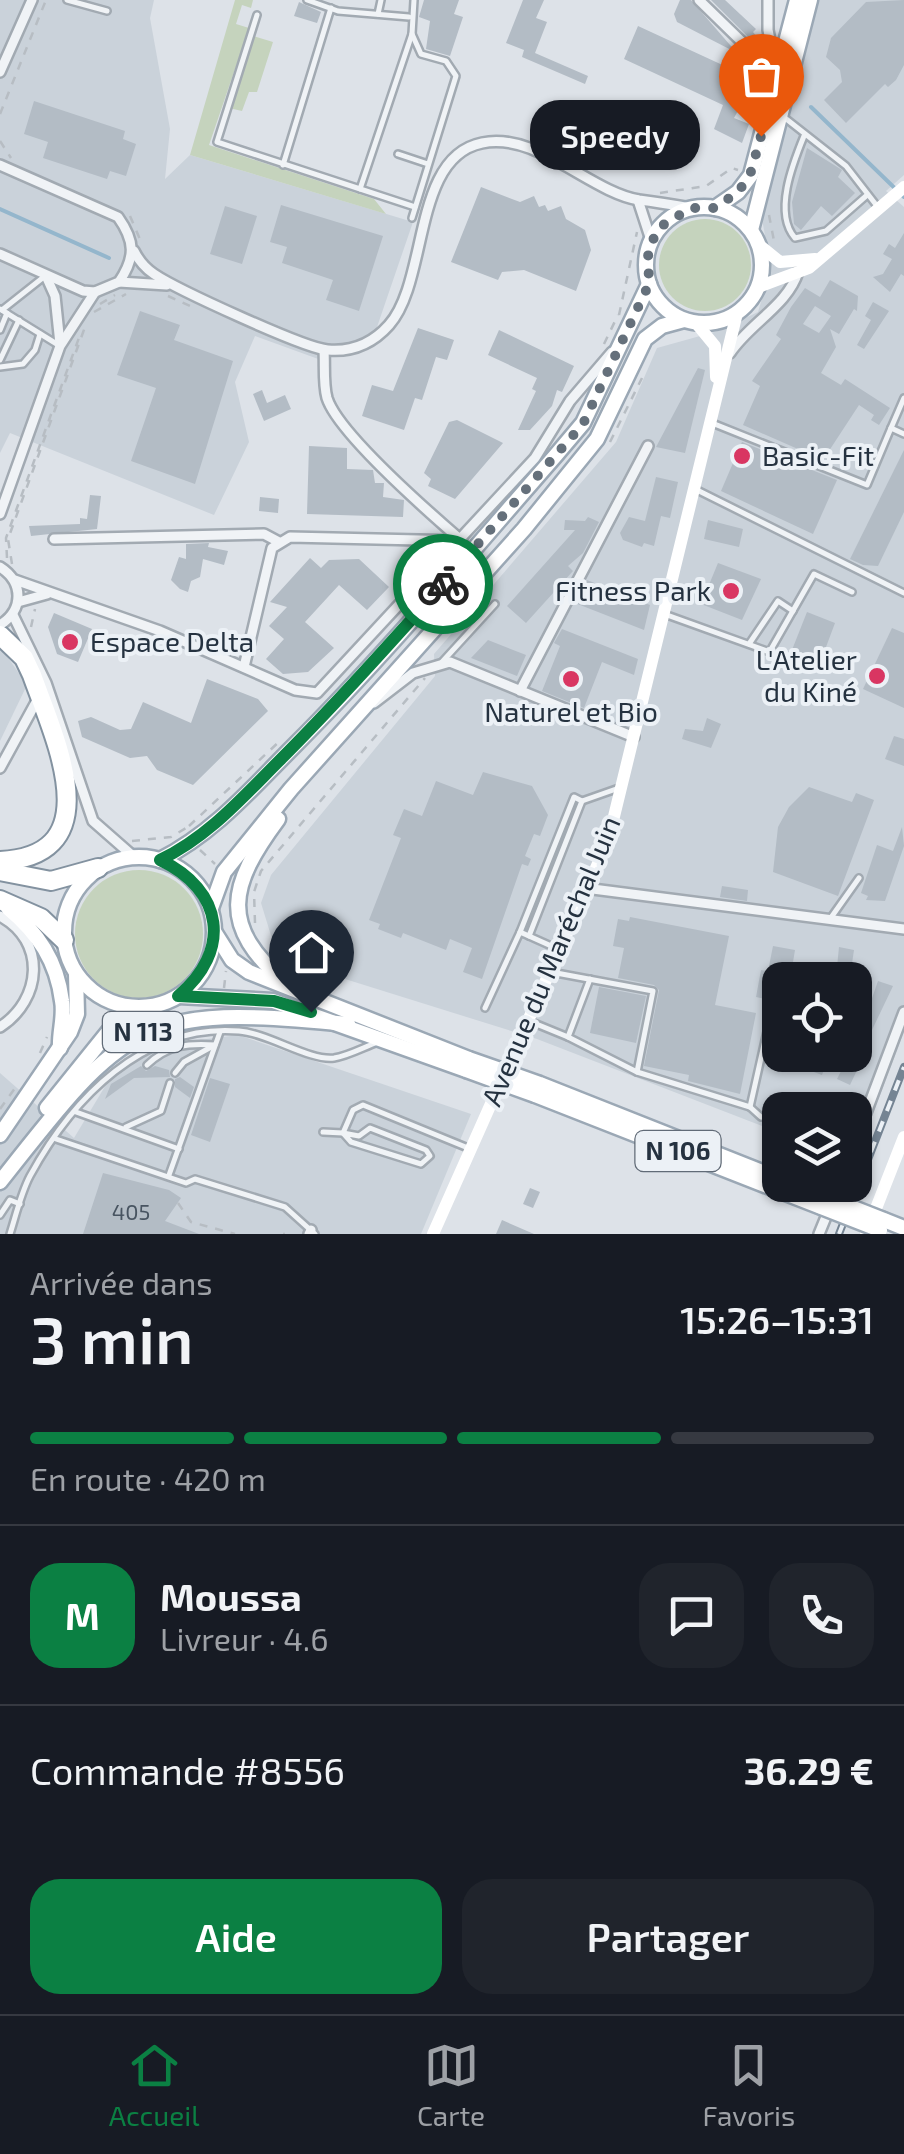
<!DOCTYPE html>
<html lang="fr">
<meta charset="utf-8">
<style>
body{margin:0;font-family:"Exo 2",sans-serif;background:#20242c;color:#f1f3f6;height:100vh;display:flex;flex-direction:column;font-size:38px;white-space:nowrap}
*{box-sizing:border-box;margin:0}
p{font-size:32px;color:#9ea1a6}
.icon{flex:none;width:55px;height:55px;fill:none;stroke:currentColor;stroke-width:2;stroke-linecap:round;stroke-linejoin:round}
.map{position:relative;height:1234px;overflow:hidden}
.side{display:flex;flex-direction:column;background:#171b24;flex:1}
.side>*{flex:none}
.tools{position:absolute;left:762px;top:962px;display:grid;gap:20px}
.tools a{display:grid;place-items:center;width:110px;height:110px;border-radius:20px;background:#171b24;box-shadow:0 2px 8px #0004;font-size:50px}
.pin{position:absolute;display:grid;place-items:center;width:85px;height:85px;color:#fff;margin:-102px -42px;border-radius:50% 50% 50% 0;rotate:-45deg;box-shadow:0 0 10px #0007}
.pin .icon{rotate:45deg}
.courier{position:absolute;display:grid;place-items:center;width:100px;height:100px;margin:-50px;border:8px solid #0b8043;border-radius:50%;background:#fff;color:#222;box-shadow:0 2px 12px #0007}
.bubble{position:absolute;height:70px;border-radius:30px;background:#171b24;box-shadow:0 2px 8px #0004;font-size:32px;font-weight:600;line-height:70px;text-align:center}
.overview em{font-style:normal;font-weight:600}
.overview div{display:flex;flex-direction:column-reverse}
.overview{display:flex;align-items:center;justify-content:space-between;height:170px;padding:0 30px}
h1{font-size:65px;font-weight:600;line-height:75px}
.bar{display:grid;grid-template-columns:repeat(4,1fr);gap:15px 10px;align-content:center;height:120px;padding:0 30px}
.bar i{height:12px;border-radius:8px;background:#363941}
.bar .active{background:#0b8043}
.bar p{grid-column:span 4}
.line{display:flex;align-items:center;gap:25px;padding:0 30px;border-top:2px solid #363941}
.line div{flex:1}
.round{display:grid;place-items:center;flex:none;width:105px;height:105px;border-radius:30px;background:#20242c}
.action{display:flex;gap:20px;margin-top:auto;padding:20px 30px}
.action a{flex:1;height:115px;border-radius:30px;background:#0b8043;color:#fff;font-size:40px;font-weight:600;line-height:115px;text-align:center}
.action a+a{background:#20242c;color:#f1f3f6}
.tab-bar{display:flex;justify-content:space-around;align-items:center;height:140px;border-top:2px solid #363941;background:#171b24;font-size:28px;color:#9ea1a6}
.tab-bar a{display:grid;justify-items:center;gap:5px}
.tab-bar .active{color:#0b8043}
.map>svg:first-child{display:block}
.built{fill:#cad2da;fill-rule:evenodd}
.green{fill:#c5d3bd}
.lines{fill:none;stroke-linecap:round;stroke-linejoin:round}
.stream{stroke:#94b6cc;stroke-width:4}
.building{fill:#b3bcc5;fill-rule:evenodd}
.lane-casing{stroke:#a2aab2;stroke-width:10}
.street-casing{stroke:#a2aab2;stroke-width:14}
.primary-casing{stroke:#9ba8b5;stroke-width:19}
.highway-casing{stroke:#8392a0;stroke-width:22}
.path{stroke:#b7bdc3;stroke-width:2.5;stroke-dasharray:8 8;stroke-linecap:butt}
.lane{stroke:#f0f3f6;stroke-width:5}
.street{stroke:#f0f3f6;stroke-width:9}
.secondary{stroke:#fff;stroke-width:12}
.primary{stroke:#fff;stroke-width:14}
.highway{stroke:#fff;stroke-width:18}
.rail-casing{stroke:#758493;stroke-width:8}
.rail{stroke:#ecf1f6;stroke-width:4;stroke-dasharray:11;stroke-linecap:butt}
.primary-bridge-casing{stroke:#9ba8b5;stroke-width:19;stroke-linecap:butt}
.primary-bridge{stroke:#fff;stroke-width:14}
.done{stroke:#65707b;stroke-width:10;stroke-dasharray:0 18}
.route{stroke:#0b8043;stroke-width:12}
.poi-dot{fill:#d93662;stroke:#ecf1f6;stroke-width:4}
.labels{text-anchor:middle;stroke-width:8;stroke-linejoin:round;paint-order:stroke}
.number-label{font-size:22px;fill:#485461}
.shield{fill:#ecf1f6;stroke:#616b77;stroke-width:2.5}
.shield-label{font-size:25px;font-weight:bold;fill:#253240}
.poi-label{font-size:28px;fill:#253240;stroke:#ecf1f6;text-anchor:start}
.street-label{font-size:28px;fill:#253240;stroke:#ecf1f6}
</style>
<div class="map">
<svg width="904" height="1234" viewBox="0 0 904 1234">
<rect width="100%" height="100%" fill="#dde2e8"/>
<g class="built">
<polygon points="0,0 154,0 150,18 170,129 165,179 190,155 413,222 376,330 321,360 255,336 235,382 249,442 214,515 10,433 0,453"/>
<path d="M817 0H904V175L886 191 904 207V1032L855 1161V1110H780V1133L537 1039 297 964 273 942 261 903 271 875 435 676 434 654 616 442 657 348 718 331 758 312 771 268 762 219ZM780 980H855V1055H780Z"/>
<polygon points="0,646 27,685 0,741"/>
<polygon points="238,1035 471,1114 421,1234 0,1234 0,1073 74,1138 107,1083 131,1062 168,1044"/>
</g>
<g class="green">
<polygon points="235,0 253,0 251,8 242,5 236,24 249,28 209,145 374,199 386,214 190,155"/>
<polygon points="253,36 273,42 257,92 249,92 242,111 229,108"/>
<circle cx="705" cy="265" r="46"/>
<circle cx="139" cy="934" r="64"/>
</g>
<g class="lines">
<g class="stream">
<polyline points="811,107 904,197"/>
<polyline points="0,209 109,258"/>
</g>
</g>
<g class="building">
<polygon points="424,0 459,0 454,14 463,17 450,56 426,49 430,21 419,17"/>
<polygon points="523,0 544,0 536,18 547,22 535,53 588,76 585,84 522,57 524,50 506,43"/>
<polygon points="680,0 691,0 737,53 677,22 674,14"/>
<polygon points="711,0 725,0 756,29 753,32 763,44 759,48"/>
<polygon points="904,0 904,65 896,80 888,87 885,84 846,123 824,100 842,82 840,70 826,57 831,38 866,2"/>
<polygon points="299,2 321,12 317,23 294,16"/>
<polygon points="638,26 755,80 734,118 749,124 742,143 714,129 723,105 624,59"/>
<polygon points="34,101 125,131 123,139 136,144 126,176 110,171 107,179 43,158 48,142 24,134"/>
<polygon points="603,104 680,136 668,163 654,169 589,134"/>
<polygon points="807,148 842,170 838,177 855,193 832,216 821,206 801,230 794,224 792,202"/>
<polygon points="481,187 520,202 534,196 539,207 545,205 548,211 561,206 566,219 585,230 591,250 576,291 524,270 502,272 498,280 451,262"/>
<polygon points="281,205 383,236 359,311 326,300 333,280 282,263 287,247 270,242"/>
<polygon points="225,206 257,216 242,264 210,254"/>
<polygon points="904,233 904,276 901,274 890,292 873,277 883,274 892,259 883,254 889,244 895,248"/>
<path d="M830 280 858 296 857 311 854 309 839 334 830 329 836 347 821 373 841 385 845 379 890 408 879 425 871 420 874 415 859 405 823 460 743 425 760 386 752 381 781 339 776 335 791 307 805 288 820 297ZM815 306 831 316 819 333 803 324Z"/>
<polygon points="873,302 889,311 864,349 857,345 871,320 865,316"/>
<polygon points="140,311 180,325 174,340 233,361 195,484 131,461 156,388 117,375"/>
<polygon points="418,328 454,340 447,360 436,357 422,400 415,398 404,430 362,416 372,385 393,391"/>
<polygon points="499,330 574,366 562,392 557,390 552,406 530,430 518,430 536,391 532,389 537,378 488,355"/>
<polygon points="698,368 705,370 685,453 656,447"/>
<polygon points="262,390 267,403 285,395 291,409 264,421 253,394"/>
<polygon points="457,420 503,443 455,499 428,486 431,479 424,473 449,422"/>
<polygon points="742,442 837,480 813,534 721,491"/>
<polygon points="309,446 347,448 347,469 373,470 375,483 384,483 383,497 404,500 403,517 307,514"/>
<polygon points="904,450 904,512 878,566 863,565 850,559"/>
<polygon points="656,477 678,482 670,518 661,516 654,546 644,543 642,547 623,540 620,533 629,517 645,521"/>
<polygon points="90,495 101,496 97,529 31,536 29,526 80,524 80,518 87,519"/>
<polygon points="260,497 279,499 278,513 259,511"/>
<polygon points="588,517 599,522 583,553 568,566 573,571 526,623 507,606 575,530 564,530 565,520 585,521"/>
<polygon points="708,520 743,529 739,547 704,539"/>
<polygon points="209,543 208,547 228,551 224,565 203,559 200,577 191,581 188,592 180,589 171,580 179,557 186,559 186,544"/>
<polygon points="310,558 321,568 329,560 359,559 389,587 367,610 339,585 305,622 334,648 308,672 283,674 266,659 284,639 269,626 287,607 270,602"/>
<polygon points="718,563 761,579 742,620 701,604"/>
<polygon points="587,580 650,605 644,630 575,603"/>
<polygon points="807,612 835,623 817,671 788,660"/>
<polygon points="54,613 92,629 78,662 57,654 48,627"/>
<polygon points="892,628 904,633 904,708 863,689"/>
<polygon points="562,629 638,659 634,675 602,662 584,708 542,691 560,646 554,643"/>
<polygon points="488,640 526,655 517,676 471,658"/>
<polygon points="207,679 258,699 268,711 193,785 157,770 147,756 130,758 82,737 78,721 91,717 120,730 131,729 143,702 191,723"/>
<polygon points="707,718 721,724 711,748 682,739 685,729 703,731"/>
<polygon points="894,736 904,739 904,766 885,759"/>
<polygon points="483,772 532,786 548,815 540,836 534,834 525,856 531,859 528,866 522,864 482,979 463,972 472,948 450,939 446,950 403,933 401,938 378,929 380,924 369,920 401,838 393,835 404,809 422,816 436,781 473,795"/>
<polygon points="809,787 852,802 856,793 874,800 838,896 773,872 778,827 789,807"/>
<polygon points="902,827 904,846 885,901 866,900 868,896 861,893 877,845 893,851"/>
<polygon points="722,886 748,890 747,901 720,897"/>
<polygon points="630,917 729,936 715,1005 756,1013 740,1094 688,1081 689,1075 644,1066 659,990 654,985 618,978 624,948 613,946 618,919 629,921"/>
<polygon points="773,946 795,950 790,980 780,980 780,1002 756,997 761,970 768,971"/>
<polygon points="839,947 854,950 851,970 837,967"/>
<polygon points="878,981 893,986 872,1030 855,1023 864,1002 870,1004"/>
<polygon points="599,987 646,996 636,1043 590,1033"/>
<polygon points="855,1044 867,1049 850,1085 837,1079 843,1067 855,1072"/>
<polygon points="768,1055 829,1055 822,1075"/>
<polygon points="141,1066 146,1071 155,1066 169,1070 170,1077 134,1078 105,1099 111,1084"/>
<polygon points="180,1077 194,1087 190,1098 175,1087 175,1079"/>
<polygon points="210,1078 230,1084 210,1142 191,1135"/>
<polygon points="103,1173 169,1190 181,1198 165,1221 199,1234 83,1234"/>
<polygon points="530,1188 540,1192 533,1208 523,1204"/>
<polygon points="502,1220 534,1234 496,1234"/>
</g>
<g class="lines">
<defs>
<g id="lane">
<polyline points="67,0 107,11"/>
<polyline points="307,0 338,11 409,17"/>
<polyline points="378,14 381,0"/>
<polyline points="257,15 217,142 415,207"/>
<polyline points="412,34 421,54 446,61 456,76 412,218"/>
<polyline points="785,118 846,166 877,206"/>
<path d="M804 136C793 163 773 213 795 238L826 231 866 196"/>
<polyline points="398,154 428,164"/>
<polyline points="283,165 331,8"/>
<polyline points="360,189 412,34 414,0"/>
<polyline points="0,309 60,346"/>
<polyline points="2,310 45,276"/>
<polyline points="0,330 7,313"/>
<polyline points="0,360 19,320"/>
<polyline points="0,367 23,364 35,350 40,334"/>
<polyline points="712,423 867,485 891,428 904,434"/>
<polyline points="891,428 904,398"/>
<polyline points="697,490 904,593"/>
<polyline points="667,615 778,655"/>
<polyline points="749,644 778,601 793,611"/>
<polyline points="770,651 814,574 852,592"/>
<polyline points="442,662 495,604"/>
<polyline points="582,801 619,788"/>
<polyline points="830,919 859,878"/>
<polyline points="520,932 574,797 582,801 529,936"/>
<polyline points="551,972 653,991 637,1072 750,1107 770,1018"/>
<polyline points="590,979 568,1037 637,1072"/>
<polyline points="485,1008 520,932 558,949"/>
<polyline points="529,1021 568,1037"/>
<path d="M147 1065C168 1045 188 1043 215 1045"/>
<polyline points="175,1073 184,1062 213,1046"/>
<polyline points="750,1107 761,1117"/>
<polyline points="76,1112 179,1149"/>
<polyline points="126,1127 161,1111 170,1083"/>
<polygon points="370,1128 426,1150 430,1156 421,1164 351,1142 343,1133 359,1136"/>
<polyline points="323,1132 343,1133 353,1110 363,1105 468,1148"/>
<polyline points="56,1139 186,1183 195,1179 285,1207 315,1234"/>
<polyline points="169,1175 220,1032"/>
<polyline points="0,1215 10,1200 20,1204"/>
<path d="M10 1234C16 1215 21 1193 30 1176 72 1099 144 1023 239 1031 268 1033 309 1061 334 1058 348 1056 364 1047 378 1042"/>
</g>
<g id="street">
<polyline points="699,0 778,77"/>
<polyline points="768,0 768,30 776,70"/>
<polyline points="0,72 32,0"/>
<path d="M0 165 118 217C135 241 136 257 119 282L95 292 83 291 0 254"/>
<polyline points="638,200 651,240"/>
<path d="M134 251C139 261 145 268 154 274 176 289 306 349 328 350 352 352 373 343 389 325 429 280 412 157 482 143 536 131 590 192 639 200 656 202 674 205 691 208"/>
<polyline points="46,276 55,296 60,344"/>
<polyline points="119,282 167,285"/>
<path d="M324 351C325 365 323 384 327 398 338 433 432 515 462 541"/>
<path d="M730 353C749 324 788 305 798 272"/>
<polyline points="0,514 60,346 95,292"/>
<polyline points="54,539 264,534 279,542"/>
<path d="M0 567C24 582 24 610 0 625"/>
<polyline points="15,580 160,631 295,690 317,693 535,458 570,401 612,352"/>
<polyline points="18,602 47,594"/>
<polyline points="13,615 46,683 93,821 134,857"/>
<polyline points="244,667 272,548 290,537 462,541"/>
<polyline points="520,691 648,446"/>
<polyline points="374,703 413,673 450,662 634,737"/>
<polyline points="0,768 40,695"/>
<polyline points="585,888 904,929"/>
<path d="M0 916C47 941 42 1000 0 1027"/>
<polyline points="855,1142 904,1012"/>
<polyline points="309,1234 311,1230"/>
<polyline points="819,1234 839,1185"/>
</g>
<g id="primary">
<circle cx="704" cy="265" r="58"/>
<polyline points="715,208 738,192 751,175 797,0"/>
<polyline points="751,230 810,0"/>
<path d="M278 819C229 885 218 926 286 983"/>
<circle cx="139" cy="932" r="75"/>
<path d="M160 860C214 833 252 788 294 746 386 654 470 553 556 455L583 423 649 284"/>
<path d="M8 908C38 933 57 961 62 1001 65 1016 59 1032 60 1048"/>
<polyline points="211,908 224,872 291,789 524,529 597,439 645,339 662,326 684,320"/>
<polyline points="215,933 232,960 249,972 469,1059"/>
<polyline points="179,996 273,1001 466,1070"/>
<polyline points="540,1084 780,1179"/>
<polyline points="535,1095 821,1207"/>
<polyline points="47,1108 109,1031 142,1008"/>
<polyline points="0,1135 70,1032 77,1014 76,974"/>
<path d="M0 1182C126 1021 141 1003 348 1024"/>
<polyline points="794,1185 823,1196"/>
<polyline points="884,1220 904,1228"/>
</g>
<g id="highway">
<path d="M0 635 24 658 32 675C54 737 112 856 0 861"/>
<polyline points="0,871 51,881 98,868"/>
<polyline points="0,900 41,918 64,940"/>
</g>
</defs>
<use href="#lane" class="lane-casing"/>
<use href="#street" class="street-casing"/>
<use href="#primary" class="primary-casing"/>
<use href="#highway" class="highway-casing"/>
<g class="path">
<polyline points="0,114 46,0"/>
<polyline points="0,141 11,158"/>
<polyline points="660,193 706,186 732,168 738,170"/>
<polyline points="769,215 774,241"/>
<polyline points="130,216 142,244"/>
<polyline points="168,296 197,309"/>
<polyline points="100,304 115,295"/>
<polyline points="94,312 126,294"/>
<polyline points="619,315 637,232"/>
<polyline points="604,344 618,315"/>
<polyline points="610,442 642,378"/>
<polyline points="7,558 6,538 80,335"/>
<polyline points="12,564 8,539 85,327"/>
<polyline points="31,627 35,609"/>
<polyline points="189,826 282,739"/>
<polyline points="132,841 171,837 186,828"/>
<polyline points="200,850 215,864"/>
<polyline points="255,923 254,892 261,871 425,678"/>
<polyline points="224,988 226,971"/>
<polyline points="40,1053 47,1037"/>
<polyline points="0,1109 18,1084"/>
<polyline points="178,1203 191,1222 235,1234"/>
<polyline points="283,1234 285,1234"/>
</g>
<use href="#lane" class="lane"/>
<use href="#street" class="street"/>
<g class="secondary">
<polyline points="759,245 780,262 815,259"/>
<polyline points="758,287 809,268 904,187"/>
<polyline points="696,323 715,346 716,377"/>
<polyline points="433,1234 608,841 737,313"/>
<polyline points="866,1234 904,1137"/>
</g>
<use href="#primary" class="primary"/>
<use href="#highway" class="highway"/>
<defs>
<polyline id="rail" points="839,1234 904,1067"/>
</defs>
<use href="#rail" class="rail-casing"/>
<use href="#rail" class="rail"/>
<defs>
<g id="primary-bridge">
<polyline points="469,1059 540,1084"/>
<polyline points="466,1070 535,1095"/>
<polyline points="823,1196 884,1220"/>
<polyline points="821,1207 880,1230"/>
</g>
</defs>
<use href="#primary-bridge" class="primary-bridge-casing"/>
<use href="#primary-bridge" class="primary-bridge"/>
</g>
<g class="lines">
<polyline class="done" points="443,584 583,424 649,284 648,249 660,227 691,208 715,208 738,192 750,175 761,136"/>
<path class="route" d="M311 1012 274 1001 178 996C232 951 224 890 160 860 208 837 242 798 279 761 336 704 389 645 443 584"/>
</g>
<g class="poi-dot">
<circle cx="742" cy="456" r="10"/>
<circle cx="731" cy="591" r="10"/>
<circle cx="70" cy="642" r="10"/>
<circle cx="877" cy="676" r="10"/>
<circle cx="571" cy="679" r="10"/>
</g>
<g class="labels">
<g class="number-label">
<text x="131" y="1220">405</text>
</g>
<g class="shield">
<rect x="103" y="1012" width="80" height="40" rx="8"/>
<rect x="635.5" y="1131" width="85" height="40" rx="8"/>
</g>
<g class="shield-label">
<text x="143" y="1041">N 113</text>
<text x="678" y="1160">N 106</text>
</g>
<g class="poi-label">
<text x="762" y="466">Basic-Fit</text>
<text x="711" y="601" text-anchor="end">Fitness Park</text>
<text x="90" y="652">Espace Delta</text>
<text x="857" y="670" text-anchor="end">L'Atelier<tspan x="857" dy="32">du Kiné</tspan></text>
<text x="571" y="722" text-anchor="middle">Naturel et Bio</text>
</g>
<g class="street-label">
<text transform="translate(551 961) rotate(-67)" y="10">Avenue du Maréchal Juin</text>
</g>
</g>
</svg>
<div class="tools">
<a><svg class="icon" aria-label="locate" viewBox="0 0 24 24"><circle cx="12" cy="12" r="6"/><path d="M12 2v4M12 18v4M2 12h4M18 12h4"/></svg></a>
<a><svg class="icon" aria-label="layers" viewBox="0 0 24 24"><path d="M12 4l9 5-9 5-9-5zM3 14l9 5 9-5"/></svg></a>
</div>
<div class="pin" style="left:761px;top:136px;background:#ea580c"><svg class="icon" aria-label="bag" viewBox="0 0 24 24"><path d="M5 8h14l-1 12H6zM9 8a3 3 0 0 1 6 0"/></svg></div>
<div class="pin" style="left:311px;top:1012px;background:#1f2937"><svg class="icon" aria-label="home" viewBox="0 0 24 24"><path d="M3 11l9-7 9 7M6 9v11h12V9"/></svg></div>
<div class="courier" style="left:443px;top:584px"><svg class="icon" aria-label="bike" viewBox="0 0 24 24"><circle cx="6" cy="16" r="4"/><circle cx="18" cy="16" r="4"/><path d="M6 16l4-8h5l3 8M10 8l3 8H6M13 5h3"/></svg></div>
<div class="bubble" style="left:530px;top:100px;width:170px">Speedy</div>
</div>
<section class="side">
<div class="overview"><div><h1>3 min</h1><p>Arrivée dans</p></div><em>15:26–15:31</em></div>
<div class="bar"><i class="active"></i><i class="active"></i><i class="active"></i><i></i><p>En route · 420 m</p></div>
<div class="line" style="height:180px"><b class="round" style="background:#0b8043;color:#fff">M</b><div><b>Moussa</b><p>Livreur · 4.6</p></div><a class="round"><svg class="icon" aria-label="chat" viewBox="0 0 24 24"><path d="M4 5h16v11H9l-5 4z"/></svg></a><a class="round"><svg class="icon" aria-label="phone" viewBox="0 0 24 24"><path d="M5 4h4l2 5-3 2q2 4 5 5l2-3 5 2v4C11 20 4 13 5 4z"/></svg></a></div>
<div class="line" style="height:130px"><div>Commande #8556</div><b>36.29 €</b></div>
<div class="action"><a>Aide</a><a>Partager</a></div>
</section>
<nav class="tab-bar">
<a class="active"><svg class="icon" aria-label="home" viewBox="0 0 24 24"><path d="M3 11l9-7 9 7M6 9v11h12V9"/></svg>Accueil</a>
<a><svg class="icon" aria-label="map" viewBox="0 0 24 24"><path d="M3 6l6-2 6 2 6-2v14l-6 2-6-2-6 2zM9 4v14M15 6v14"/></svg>Carte</a>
<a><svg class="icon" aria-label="saved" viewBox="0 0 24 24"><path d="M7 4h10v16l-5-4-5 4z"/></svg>Favoris</a>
</nav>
